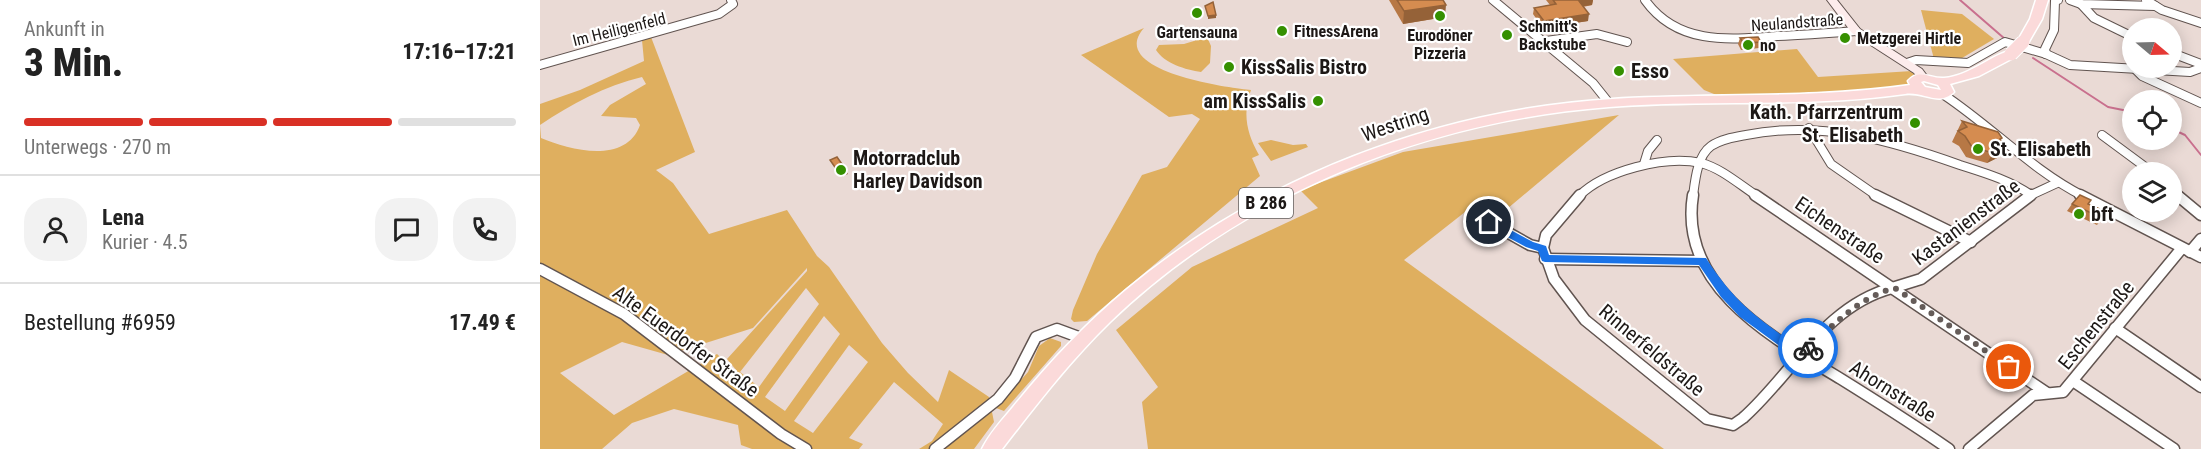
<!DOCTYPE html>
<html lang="de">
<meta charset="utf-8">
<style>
body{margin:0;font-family:"Roboto Condensed",sans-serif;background:#f2f2f2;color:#222;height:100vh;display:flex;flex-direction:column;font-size:22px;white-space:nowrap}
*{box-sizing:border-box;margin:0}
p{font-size:20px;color:#767676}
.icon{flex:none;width:33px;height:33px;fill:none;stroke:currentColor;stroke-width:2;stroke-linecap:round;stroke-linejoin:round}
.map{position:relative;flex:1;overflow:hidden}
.panel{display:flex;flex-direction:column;background:#fff;width:540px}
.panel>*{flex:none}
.needle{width:39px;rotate:109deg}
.controls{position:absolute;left:1582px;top:18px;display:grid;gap:12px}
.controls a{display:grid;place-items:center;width:60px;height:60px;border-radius:50%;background:#fff;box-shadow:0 3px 15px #0003;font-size:30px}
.pin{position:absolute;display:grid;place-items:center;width:51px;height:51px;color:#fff;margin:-26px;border:3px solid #fff;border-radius:50%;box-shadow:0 2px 6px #0007}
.courier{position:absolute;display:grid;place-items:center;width:60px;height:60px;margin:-30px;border:4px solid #1a73e8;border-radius:50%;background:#fff;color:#222;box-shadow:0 2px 8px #0007}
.headline em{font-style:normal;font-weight:800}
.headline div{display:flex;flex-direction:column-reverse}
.headline{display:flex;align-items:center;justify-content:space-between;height:102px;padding:0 24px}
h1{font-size:39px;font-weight:800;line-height:45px}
.bar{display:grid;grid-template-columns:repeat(4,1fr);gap:9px 6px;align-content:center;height:72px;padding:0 24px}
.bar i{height:8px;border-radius:4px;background:#e0e0e0}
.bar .on{background:#d93025}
.bar p{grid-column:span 4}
.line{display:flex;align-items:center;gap:15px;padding:0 24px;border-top:2px solid #e0e0e0}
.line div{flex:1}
.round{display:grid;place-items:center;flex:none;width:63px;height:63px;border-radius:24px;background:#f2f2f2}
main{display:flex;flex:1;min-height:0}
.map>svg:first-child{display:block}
.green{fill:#dfaf5f;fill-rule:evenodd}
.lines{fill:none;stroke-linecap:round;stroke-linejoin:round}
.stream{stroke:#c9708e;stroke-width:2}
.street-far1-casing{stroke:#615450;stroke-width:10}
.street-casing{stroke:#615450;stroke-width:13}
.secondary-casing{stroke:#615450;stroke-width:2}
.primary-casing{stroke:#fff;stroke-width:3}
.street-far1{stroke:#fff;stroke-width:8}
.street{stroke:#fff;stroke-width:10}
.secondary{fill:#fdecec;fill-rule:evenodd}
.primary{fill:#fbdada;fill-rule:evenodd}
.primary-bridge-casing{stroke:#fff;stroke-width:15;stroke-linecap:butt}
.primary-bridge{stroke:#fbdada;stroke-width:13}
.wall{fill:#b77845}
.shaded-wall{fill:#956238}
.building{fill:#d58c50;stroke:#956238;stroke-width:1.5}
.route{fill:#1a73e8}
.done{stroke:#655c59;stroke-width:6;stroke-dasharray:0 10.8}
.poi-dot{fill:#359000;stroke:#fff;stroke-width:2}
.labels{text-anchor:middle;stroke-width:4.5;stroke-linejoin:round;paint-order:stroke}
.far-street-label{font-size:16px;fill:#1d1816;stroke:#fff}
.far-poi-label{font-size:16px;font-weight:bold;fill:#1d1816;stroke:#fff;text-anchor:start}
.shield{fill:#fff;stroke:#615d5c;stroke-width:1.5}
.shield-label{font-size:18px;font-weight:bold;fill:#1d1816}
.poi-label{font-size:20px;font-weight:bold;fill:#1d1816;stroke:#fff;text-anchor:start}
.street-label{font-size:20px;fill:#1d1816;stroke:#fff}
</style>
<main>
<section class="panel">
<div class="headline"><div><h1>3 Min.</h1><p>Ankunft in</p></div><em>17:16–17:21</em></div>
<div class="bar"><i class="on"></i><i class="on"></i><i class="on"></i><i></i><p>Unterwegs · 270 m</p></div>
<div class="line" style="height:108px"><a class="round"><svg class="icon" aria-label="person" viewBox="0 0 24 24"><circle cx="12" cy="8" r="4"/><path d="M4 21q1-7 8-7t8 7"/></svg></a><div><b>Lena</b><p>Kurier · 4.5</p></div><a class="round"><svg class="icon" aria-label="chat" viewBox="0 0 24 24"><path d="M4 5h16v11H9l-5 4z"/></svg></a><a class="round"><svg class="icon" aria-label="phone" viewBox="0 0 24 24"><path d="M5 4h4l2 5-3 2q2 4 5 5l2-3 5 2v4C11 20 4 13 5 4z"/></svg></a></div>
<div class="line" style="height:78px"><div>Bestellung #6959</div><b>17.49 €</b></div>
</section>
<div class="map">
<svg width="1661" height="449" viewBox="0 0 1661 449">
<rect width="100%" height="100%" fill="#eadad5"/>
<g class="green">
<polygon points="1381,10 1422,14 1454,39 1417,61 1394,59"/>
<path d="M604 28C566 71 688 88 711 90 702 114 707 134 719 155L712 158 720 176 547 321 534 322 531 319 533 310 557 254 602 175 627 167 660 119 652 114 629 117 541 55Z"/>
<path d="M111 37 155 152 116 170 133 183 169 234 247 210 277 256 289 267 342 343 368 373 398 402 409 370 449 397 454 422 434 449H379L392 441 403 424 354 382 309 438 323 444 319 449H212L201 445 198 425 134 409 92 423 62 449H0V104L40 90 104 61 102 40ZM102 77 106 84 70 105 61 116 96 118 100 125C86 165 29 150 1 138L0 125C31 104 65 86 102 77ZM267 268V271L187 359 207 383 177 354 74 415 20 373 82 342 128 355 213 328ZM266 288 279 304 219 387 200 372ZM284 316 300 334 245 411 225 397ZM309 345 328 362 273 433 254 421Z"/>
<path d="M667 37 671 46 670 63 661 72C646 70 624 63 616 50L619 45 644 44Z"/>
<polygon points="1257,49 1278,77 1372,71 1379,77 1376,84 1295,94 1179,96 1164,90 1133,59"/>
<polygon points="1079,115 955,219 925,212 864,260 1124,449 608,449 602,402 618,387 576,330 652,267 778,208 760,190 863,152"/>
<polygon points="731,140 753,145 766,144 768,147 731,161 718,143"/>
<polygon points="510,338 521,342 521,346 464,411 456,408 488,372 499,346"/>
</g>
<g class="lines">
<g class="stream">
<polyline points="1420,0 1465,39"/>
<polyline points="1493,58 1568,107 1593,112"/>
<polyline points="1632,129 1645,135 1661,155"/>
</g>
<defs>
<g id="street-far1">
<polyline points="953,0 1053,83 1069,103"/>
<path d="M1105 0C1137 45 1188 40 1237 36 1263 35 1290 33 1316 31"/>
<polyline points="1530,0 1541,4 1615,6"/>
<polyline points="1606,0 1622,10 1661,23"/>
<polyline points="1541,4 1554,18 1593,37"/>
<polyline points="1006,41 1057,34 1087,42"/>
<polyline points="1632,53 1661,64"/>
<polyline points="1506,54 1530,65 1650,72 1661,68"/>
<polyline points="1506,54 1505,49 1514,30 1515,1 1518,0"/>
<polyline points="1367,63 1376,60 1428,63 1465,42 1506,54"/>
<polyline points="0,65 179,14 193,4 191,0"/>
<polyline points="1594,68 1602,76 1661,103"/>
<path d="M1404 95C1452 127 1492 170 1543 196"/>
<polyline points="1269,128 1291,164 1337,196"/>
<polyline points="1562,135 1612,172"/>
<polyline points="1104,164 1108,151 1117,140"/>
<polyline points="1632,191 1639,196"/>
<path d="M1039 196C1064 171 1125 155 1161 163 1181 168 1200 185 1217 196"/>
<path d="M1153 196C1155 181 1157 156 1171 146 1181 139 1195 137 1206 135 1280 120 1350 140 1420 165 1445 173 1469 180 1491 195"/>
<polyline points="1489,196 1517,183"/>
</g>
<g id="street">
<path d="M1040 195 1006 235 1003 248 1014 279 1045 320 1167 419 1193 425 1203 418C1252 375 1284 306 1352 288"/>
<path d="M1153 195C1138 288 1235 339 1301 379 1338 402 1374 425 1409 449"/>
<polyline points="1215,195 1352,288"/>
<polyline points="1335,195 1431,242"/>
<polyline points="1540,195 1661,257"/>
<polyline points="1637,195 1661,215"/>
<polyline points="949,222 990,245 1003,248"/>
<polyline points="1650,252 1661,239"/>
<polyline points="1005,259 1162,261"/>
<polyline points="0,269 84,314 241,434 266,449"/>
<polyline points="1352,288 1507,393"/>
<polyline points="1352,288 1381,279 1491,195"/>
<polyline points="1575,328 1661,387"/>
<polyline points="1533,381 1634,449"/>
<polyline points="395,449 458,399 475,378 496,337 517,329 544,339"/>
<polyline points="1429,449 1493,395 1523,392 1642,248"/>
</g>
<polygon id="secondary" points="1287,0 1297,0 1320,29 1382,69 1388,77 1386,79 1378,79 1374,73 1312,33"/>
<g id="primary">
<polygon points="1496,0 1508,0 1502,19 1487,45 1479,45 1477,42 1490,19"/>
<path d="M1471 50 1475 51V57L1439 76 1410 84 1414 92C1399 107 1383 91 1365 94 1266 108 1168 99 1069 107 886 121 703 194 570 322 530 361 496 405 462 449H442C449 434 462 420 473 407 507 365 544 325 586 290 722 177 895 110 1072 99 1171 93 1271 99 1370 85L1368 81C1380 68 1389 79 1404 78 1429 76 1448 57 1471 50ZM1384 81 1398 85 1401 90 1385 87 1381 82Z"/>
</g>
</defs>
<use href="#street-far1" class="street-far1-casing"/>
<use href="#street" class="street-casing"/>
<use href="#secondary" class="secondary-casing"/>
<use href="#primary" class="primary-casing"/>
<use href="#street-far1" class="street-far1"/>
<use href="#street" class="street"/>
<use href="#secondary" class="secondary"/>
<use href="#primary" class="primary"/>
<defs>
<polyline id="primary-bridge" points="1471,54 1483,42"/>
</defs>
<use href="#primary-bridge" class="primary-bridge-casing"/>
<use href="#primary-bridge" class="primary-bridge"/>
</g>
<g class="wall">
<polygon points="849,0 903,0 905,17 863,24"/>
<polygon points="1006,0 1053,0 1052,5 1043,7 1048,21 1003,28 993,14 994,8 1010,5"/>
<polygon points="1200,38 1221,42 1219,48 1201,50 1198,44"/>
<polygon points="1422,121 1461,141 1465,147 1459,157 1447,163 1426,157 1419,146 1412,142"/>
<polygon points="1532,204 1548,204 1567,212 1557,225 1527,211"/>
</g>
<g class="shaded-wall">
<polygon points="1044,0 1053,0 1052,5 1037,7 1039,1"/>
<polygon points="906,5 905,17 863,24 864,11"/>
<polygon points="1049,14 1048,21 1003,28 1004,21"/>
<polygon points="676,15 676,18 668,19 668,16"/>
<polygon points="1465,147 1459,157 1447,163 1453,153"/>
<polygon points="304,167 308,174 301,177 297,170"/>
</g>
<g class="building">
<polygon points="857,0 903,0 906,5 864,11"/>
<polygon points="1013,0 1044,0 1039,1 1049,14 1004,21 994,8 1016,4"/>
<polygon points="673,2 676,15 668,16 665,6"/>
<polygon points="1218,37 1221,42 1204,43 1200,38"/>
<polygon points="1422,121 1458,132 1462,138 1460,139 1465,147 1453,153 1432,147 1425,136 1418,131 1427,127"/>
<polygon points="297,157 304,167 297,170 290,160"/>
<polygon points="1540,195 1551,200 1548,204 1567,212 1562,218 1532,204"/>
</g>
<path class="route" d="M945 220H952L993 242 1006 246 1009 255 1166 258C1196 304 1216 317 1260 348L1268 344 1273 348 1264 358H1256L1200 317 1181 297 1159 265 1005 262 1002 261 998 251 986 247 945 225Z"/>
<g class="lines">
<path class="done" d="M1268 348C1295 324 1319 297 1355 288L1469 367"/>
</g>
<g class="poi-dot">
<circle cx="657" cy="13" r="6"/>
<circle cx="900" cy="16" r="6"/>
<circle cx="742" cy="31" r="6"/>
<circle cx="967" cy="35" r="6"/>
<circle cx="1305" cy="38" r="6"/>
<circle cx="1208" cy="45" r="6"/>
<circle cx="689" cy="67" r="6"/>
<circle cx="1079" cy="71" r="6"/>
<circle cx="778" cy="101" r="6"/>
<circle cx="1375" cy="123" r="6"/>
<circle cx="1438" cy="149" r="6"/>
<circle cx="301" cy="170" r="6"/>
<circle cx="1539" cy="214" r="6"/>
</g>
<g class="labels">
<g class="far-street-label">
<text transform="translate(1257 22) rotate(-4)" y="6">Neulandstraße</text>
<text transform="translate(79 29) rotate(-14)" y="6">Im Heiligenfeld</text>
</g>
<g class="far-poi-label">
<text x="979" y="32">Schmitt's<tspan x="979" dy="18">Backstube</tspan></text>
<text x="754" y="37">FitnessArena</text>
<text x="657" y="38" text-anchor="middle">Gartensauna</text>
<text x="900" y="41" text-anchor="middle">Eurodöner<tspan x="900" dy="18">Pizzeria</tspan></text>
<text x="1317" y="44">Metzgerei Hirtle</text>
<text x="1220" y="51">no</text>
</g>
<rect class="shield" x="699" y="188" width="54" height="30" rx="4.5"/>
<g class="shield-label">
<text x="726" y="209">B 286</text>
</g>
<g class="poi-label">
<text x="701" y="74">KissSalis Bistro</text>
<text x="1091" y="78">Esso</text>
<text x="766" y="108" text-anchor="end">am KissSalis</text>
<text x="1363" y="119" text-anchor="end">Kath. Pfarrzentrum<tspan x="1363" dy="23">St. Elisabeth</tspan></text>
<text x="1450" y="156">St. Elisabeth</text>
<text x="313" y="165">Motorradclub<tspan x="313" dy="23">Harley Davidson</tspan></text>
<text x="1551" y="221">bft</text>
</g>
<g class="street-label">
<text transform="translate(855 124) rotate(-19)" y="7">Westring</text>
<text transform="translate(1426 222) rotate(-37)" y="7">Kastanienstraße</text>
<text transform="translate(1300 230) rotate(34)" y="7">Eichenstraße</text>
<text transform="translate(1556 325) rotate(-51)" y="7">Eschenstraße</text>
<text transform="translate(146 341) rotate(36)" y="7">Alte Euerdorfer Straße</text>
<text transform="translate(1112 350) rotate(40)" y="7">Rinnerfeldstraße</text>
<text transform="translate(1353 391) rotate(32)" y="7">Ahornstraße</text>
</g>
</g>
</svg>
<div class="controls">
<a><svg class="needle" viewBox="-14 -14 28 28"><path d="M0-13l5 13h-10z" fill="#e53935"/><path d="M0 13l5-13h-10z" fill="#767676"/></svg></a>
<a><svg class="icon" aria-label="locate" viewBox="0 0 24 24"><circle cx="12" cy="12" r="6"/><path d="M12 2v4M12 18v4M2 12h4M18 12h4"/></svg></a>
<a><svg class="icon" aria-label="layers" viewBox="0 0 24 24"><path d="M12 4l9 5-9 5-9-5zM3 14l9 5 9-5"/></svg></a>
</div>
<div class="pin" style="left:1469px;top:367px;background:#ea580c"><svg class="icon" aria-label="bag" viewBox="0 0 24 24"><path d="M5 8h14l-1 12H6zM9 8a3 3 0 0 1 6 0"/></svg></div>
<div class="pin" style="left:949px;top:222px;background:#1f2937"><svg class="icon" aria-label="home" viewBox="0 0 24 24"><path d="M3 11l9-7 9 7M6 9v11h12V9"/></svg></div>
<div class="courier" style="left:1268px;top:348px"><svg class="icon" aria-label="bike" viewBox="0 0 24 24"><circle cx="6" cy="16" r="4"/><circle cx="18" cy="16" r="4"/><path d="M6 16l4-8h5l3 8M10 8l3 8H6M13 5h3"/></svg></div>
</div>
</main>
